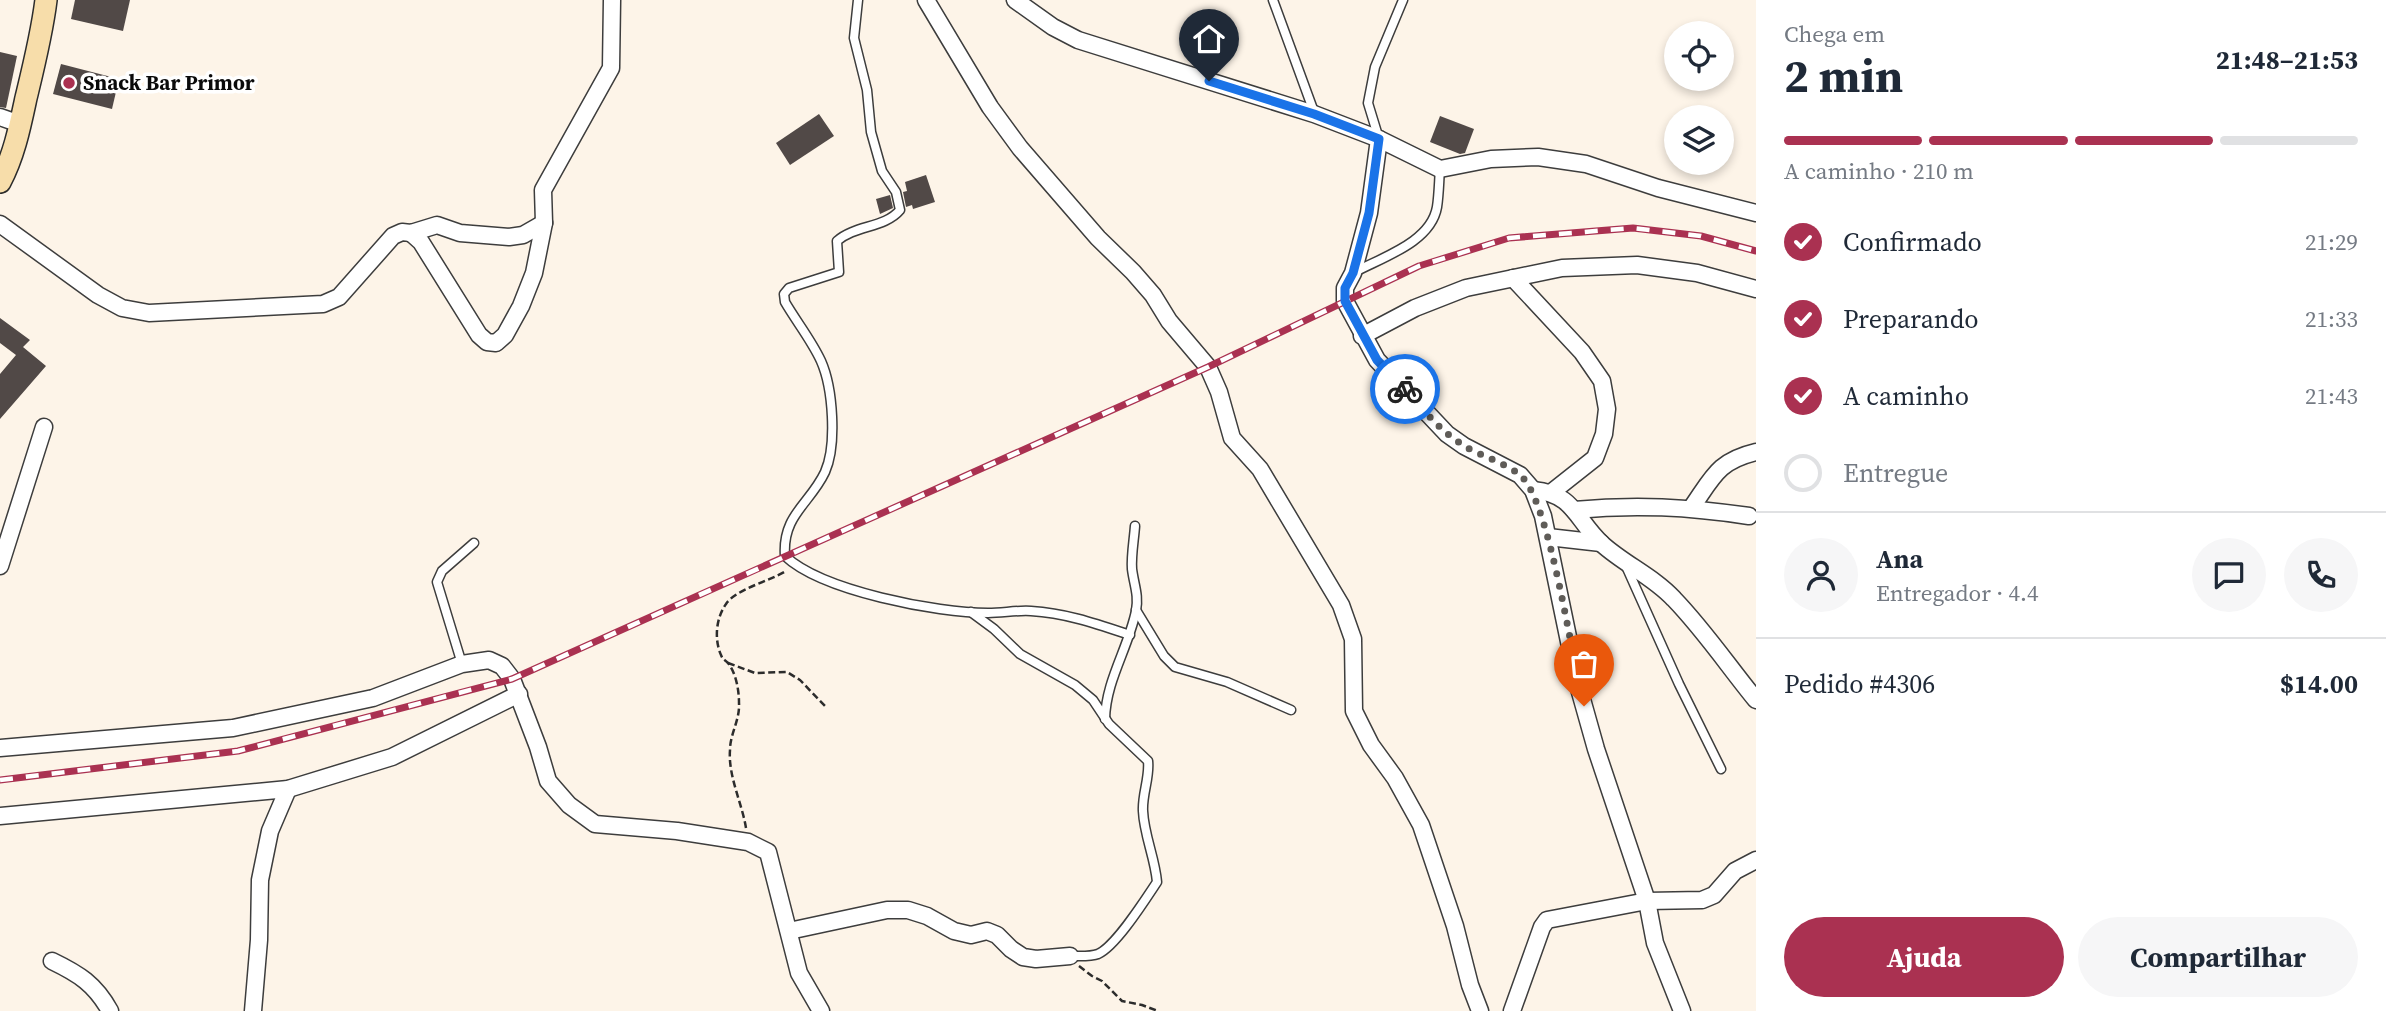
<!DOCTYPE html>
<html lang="pt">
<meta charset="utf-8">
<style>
body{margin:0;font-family:"Source Serif 4",serif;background:#f6f6f7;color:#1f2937;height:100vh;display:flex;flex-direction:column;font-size:26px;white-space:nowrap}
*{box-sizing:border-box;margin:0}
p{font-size:23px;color:#747a83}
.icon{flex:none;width:38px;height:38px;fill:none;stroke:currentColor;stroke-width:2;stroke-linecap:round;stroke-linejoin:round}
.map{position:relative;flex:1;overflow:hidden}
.details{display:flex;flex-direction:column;background:#fff;width:630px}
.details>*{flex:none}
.tools{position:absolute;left:1664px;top:21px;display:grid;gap:14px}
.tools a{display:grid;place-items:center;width:70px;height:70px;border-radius:50%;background:#fff;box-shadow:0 4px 10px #0003;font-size:35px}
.pin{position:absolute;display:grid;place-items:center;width:60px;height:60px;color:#fff;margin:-72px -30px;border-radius:50% 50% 50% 0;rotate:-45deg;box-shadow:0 0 7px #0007}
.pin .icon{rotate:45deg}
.courier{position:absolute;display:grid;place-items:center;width:70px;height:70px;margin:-35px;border:5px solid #1a73e8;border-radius:50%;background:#fff;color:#222;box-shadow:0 2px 9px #0007}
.overview em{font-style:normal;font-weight:700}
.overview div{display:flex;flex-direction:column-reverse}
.overview{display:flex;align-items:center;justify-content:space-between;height:119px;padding:0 28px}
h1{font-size:46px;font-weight:700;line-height:52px}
.bar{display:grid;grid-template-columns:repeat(4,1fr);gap:10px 7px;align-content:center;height:84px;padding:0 28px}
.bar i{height:9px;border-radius:5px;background:#e0e1e3}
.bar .on{background:#aa3151}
.bar p{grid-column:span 4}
.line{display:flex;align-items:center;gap:18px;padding:0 28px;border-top:2px solid #e0e1e3}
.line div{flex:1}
.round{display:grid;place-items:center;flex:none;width:74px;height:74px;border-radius:37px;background:#f6f6f7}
ol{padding:0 28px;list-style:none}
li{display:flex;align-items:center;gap:21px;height:77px}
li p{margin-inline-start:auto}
li .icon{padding:7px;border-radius:50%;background:#aa3151;color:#fff;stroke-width:4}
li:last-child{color:#747a83}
li i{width:38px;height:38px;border:4px solid #e0e1e3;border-radius:50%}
.action{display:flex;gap:14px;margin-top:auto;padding:14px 28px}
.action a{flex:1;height:80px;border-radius:42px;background:#aa3151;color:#fff;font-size:28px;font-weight:700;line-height:80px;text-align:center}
.action a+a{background:#f6f6f7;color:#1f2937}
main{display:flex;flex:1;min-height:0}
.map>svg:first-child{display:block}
.building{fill:#514947}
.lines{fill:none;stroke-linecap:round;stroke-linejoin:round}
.lane-casing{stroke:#3d3d3d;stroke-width:11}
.street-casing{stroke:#3d3d3d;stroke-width:19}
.secondary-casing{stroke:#2c2c2c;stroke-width:24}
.path{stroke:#2c2c2c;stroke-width:2.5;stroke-dasharray:7 3.5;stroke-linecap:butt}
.lane{stroke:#fff;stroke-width:8}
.street{stroke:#fff;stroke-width:16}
.secondary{stroke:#f7ddaa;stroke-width:21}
.rail-casing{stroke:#aa3151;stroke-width:7}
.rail{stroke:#fff;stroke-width:4.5;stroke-dasharray:13;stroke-linecap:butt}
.done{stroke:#5f5c58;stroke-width:7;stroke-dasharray:0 12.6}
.route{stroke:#1a73e8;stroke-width:9}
.poi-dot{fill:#aa3151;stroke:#fff;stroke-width:2.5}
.labels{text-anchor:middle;stroke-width:7;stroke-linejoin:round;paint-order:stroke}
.poi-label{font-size:21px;font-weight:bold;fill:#0a0a0a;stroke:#fff;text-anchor:start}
</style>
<main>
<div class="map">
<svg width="1756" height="1011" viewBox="0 0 1756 1011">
<rect width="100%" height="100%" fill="#fdf4e8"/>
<g class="building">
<polygon points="75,0 130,0 123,31 71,19"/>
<polygon points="0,52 17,56 6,108 0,107"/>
<polygon points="61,64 119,79 112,109 53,94"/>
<polygon points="819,114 834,136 790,165 776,143"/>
<polygon points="1440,116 1474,129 1465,153 1460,154 1430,142"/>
<polygon points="926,175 935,202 913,209 912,205 906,207 903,192 907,191 905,182"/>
<polygon points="890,195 893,208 880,214 876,199"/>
<polygon points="0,318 30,340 23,347 46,366 0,419 0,374 16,355 0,343"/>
</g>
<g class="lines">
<defs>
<g id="lane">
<path d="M858 0 854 38 867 90 871 132 882 171 896 192 900 210C885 228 855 225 837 241L839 272 789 288 784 294 785 302C796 321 812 341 821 361 833 388 837 445 825 472 810 504 782 515 785 556 822 591 937 613 988 613 1003 613 1017 610 1031 611 1066 613 1097 624 1130 635"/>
<polyline points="1273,0 1314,112"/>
<polyline points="1379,139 1368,103 1375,67 1403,0"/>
<path d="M1355 272C1383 257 1431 242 1437 207 1439 194 1439 181 1440 169"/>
<polyline points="1626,566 1679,684 1721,769"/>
<polyline points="1136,610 1164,656 1175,667 1227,682 1291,710"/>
<path d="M971 612 994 629 1020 654 1075 685 1093 700 1109 724 1148 761C1150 777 1142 794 1143 811 1144 835 1155 858 1157 882 1145 900 1116 946 1098 954 1090 957 1079 956 1070 956"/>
<polyline points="462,664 437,582 442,571 474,543"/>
<path d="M1105 719C1106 680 1128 649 1136 611 1139 595 1134 585 1132 569 1131 556 1134 540 1135 526"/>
</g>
<g id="street">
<polyline points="926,0 990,107 1020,148 1098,238 1133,272 1153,295 1169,321 1208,367 1219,392 1232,438 1260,469 1341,605 1353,639 1354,711 1371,745 1395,778 1421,825 1455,926 1470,985 1480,1011"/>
<polyline points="1015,0 1053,27 1078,40 1314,114 1379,139 1440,169 1491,159 1538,157 1586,164 1658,188 1756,213"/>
<polyline points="0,117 20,124"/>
<polyline points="1379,139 1369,213 1353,273 1345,288 1345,301 1377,360 1447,434 1464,446 1520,475 1533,490 1543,516 1578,685 1596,749 1647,901 1655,943 1682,1011"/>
<polyline points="0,224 98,295 122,308 149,313 323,304 339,297 393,236 402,232 411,233 437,225 460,233 509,237 523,235 544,223"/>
<polyline points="411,233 421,242 479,335 487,342 496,343 505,335 521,306 534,273 544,223 543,190 611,68 612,0"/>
<polyline points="1513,278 1582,352 1602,381 1607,409 1604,434 1595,458 1552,492"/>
<polyline points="1362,336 1415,308 1466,288 1562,268 1637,265 1697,273 1756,289"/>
<path d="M1533 490C1575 494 1575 519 1602 544 1624 564 1654 577 1674 599 1704 630 1729 667 1756 700"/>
<path d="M1692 507C1713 477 1718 461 1756 452"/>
<path d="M1574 510C1636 504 1688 507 1749 516"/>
<polyline points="1548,537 1601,543"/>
<polyline points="0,566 44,427"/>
<polyline points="0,748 233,728 373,698 462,664 489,660 502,666 512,679 538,747 548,781 569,805 595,824 677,831 748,842 768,852 799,973 821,1011"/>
<polyline points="0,816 288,789 392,757 519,694"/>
<polyline points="789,931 887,910 908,910 927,916 954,931 971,935 987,931 997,935 1011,949 1023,957 1036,959 1070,956"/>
<path d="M52 961C79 974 95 984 110 1011"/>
<polyline points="253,1011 259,940 260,880 270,831 288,789"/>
<polyline points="1512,1011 1542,927 1547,920 1647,901 1702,900 1714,895 1735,871 1756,860"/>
</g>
<path id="secondary" d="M0 182C14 156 20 126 26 98 34 65 42 33 46 0"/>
</defs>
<use href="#lane" class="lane-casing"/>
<use href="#street" class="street-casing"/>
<use href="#secondary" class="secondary-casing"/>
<g class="path">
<polyline points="728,663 755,673 787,672 800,680 825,706"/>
<path d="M746 828C742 803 728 776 730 750 730 734 740 720 739 703 739 690 736 673 728 663 724 659 723 660 721 655 714 639 716 618 726 604 736 589 770 581 786 571"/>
<polyline points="1079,966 1092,976 1102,981 1122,1001 1142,1005 1158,1011"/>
</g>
<use href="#lane" class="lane"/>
<use href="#street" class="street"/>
<use href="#secondary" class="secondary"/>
<defs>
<polyline id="rail" points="0,780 238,751 512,679 1208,367 1419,266 1509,238 1633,228 1701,236 1756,251"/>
</defs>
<use href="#rail" class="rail-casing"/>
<use href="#rail" class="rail"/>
</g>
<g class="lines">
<path class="done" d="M1405 389C1423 409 1440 431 1463 445 1480 456 1504 462 1520 475 1550 499 1572 661 1584 706"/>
<polyline class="route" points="1209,81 1314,114 1379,139 1369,213 1353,273 1345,288 1345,301 1377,360 1405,389"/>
</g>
<circle class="poi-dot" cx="69" cy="83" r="7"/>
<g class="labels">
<g class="poi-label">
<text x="83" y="90">Snack Bar Primor</text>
</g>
</g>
</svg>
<div class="tools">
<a><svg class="icon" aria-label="locate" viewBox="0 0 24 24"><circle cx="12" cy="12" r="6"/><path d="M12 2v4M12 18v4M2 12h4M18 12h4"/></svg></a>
<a><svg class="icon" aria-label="layers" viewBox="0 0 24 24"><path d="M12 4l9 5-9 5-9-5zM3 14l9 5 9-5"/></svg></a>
</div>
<div class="pin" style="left:1584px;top:706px;background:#ea580c"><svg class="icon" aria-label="bag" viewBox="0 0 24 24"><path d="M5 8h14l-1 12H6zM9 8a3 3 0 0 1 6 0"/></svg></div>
<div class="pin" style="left:1209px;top:81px;background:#1f2937"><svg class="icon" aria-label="home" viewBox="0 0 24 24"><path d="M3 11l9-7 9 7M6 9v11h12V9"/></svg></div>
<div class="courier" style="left:1405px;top:389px"><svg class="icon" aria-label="bike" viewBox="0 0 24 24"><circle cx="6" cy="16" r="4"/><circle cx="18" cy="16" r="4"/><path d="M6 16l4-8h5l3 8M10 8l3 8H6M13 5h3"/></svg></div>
</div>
<section class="details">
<div class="overview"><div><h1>2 min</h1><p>Chega em</p></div><em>21:48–21:53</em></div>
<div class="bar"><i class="on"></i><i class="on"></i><i class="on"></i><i></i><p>A caminho · 210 m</p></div>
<ol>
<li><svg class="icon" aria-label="check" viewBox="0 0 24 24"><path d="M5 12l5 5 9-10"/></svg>Confirmado<p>21:29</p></li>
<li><svg class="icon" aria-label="check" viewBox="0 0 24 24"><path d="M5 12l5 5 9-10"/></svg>Preparando<p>21:33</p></li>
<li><svg class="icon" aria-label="check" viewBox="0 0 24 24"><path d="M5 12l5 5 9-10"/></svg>A caminho<p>21:43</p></li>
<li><i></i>Entregue</li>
</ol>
<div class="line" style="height:126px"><a class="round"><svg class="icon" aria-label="person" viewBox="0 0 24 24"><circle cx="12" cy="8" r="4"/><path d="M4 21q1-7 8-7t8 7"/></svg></a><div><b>Ana</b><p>Entregador · 4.4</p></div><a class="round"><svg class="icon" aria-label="chat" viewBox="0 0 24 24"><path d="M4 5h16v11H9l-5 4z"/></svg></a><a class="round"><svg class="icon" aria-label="phone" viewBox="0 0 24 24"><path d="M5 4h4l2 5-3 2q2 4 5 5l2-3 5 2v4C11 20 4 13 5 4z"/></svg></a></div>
<div class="line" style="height:91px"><div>Pedido #4306</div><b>$14.00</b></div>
<div class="action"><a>Ajuda</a><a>Compartilhar</a></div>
</section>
</main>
